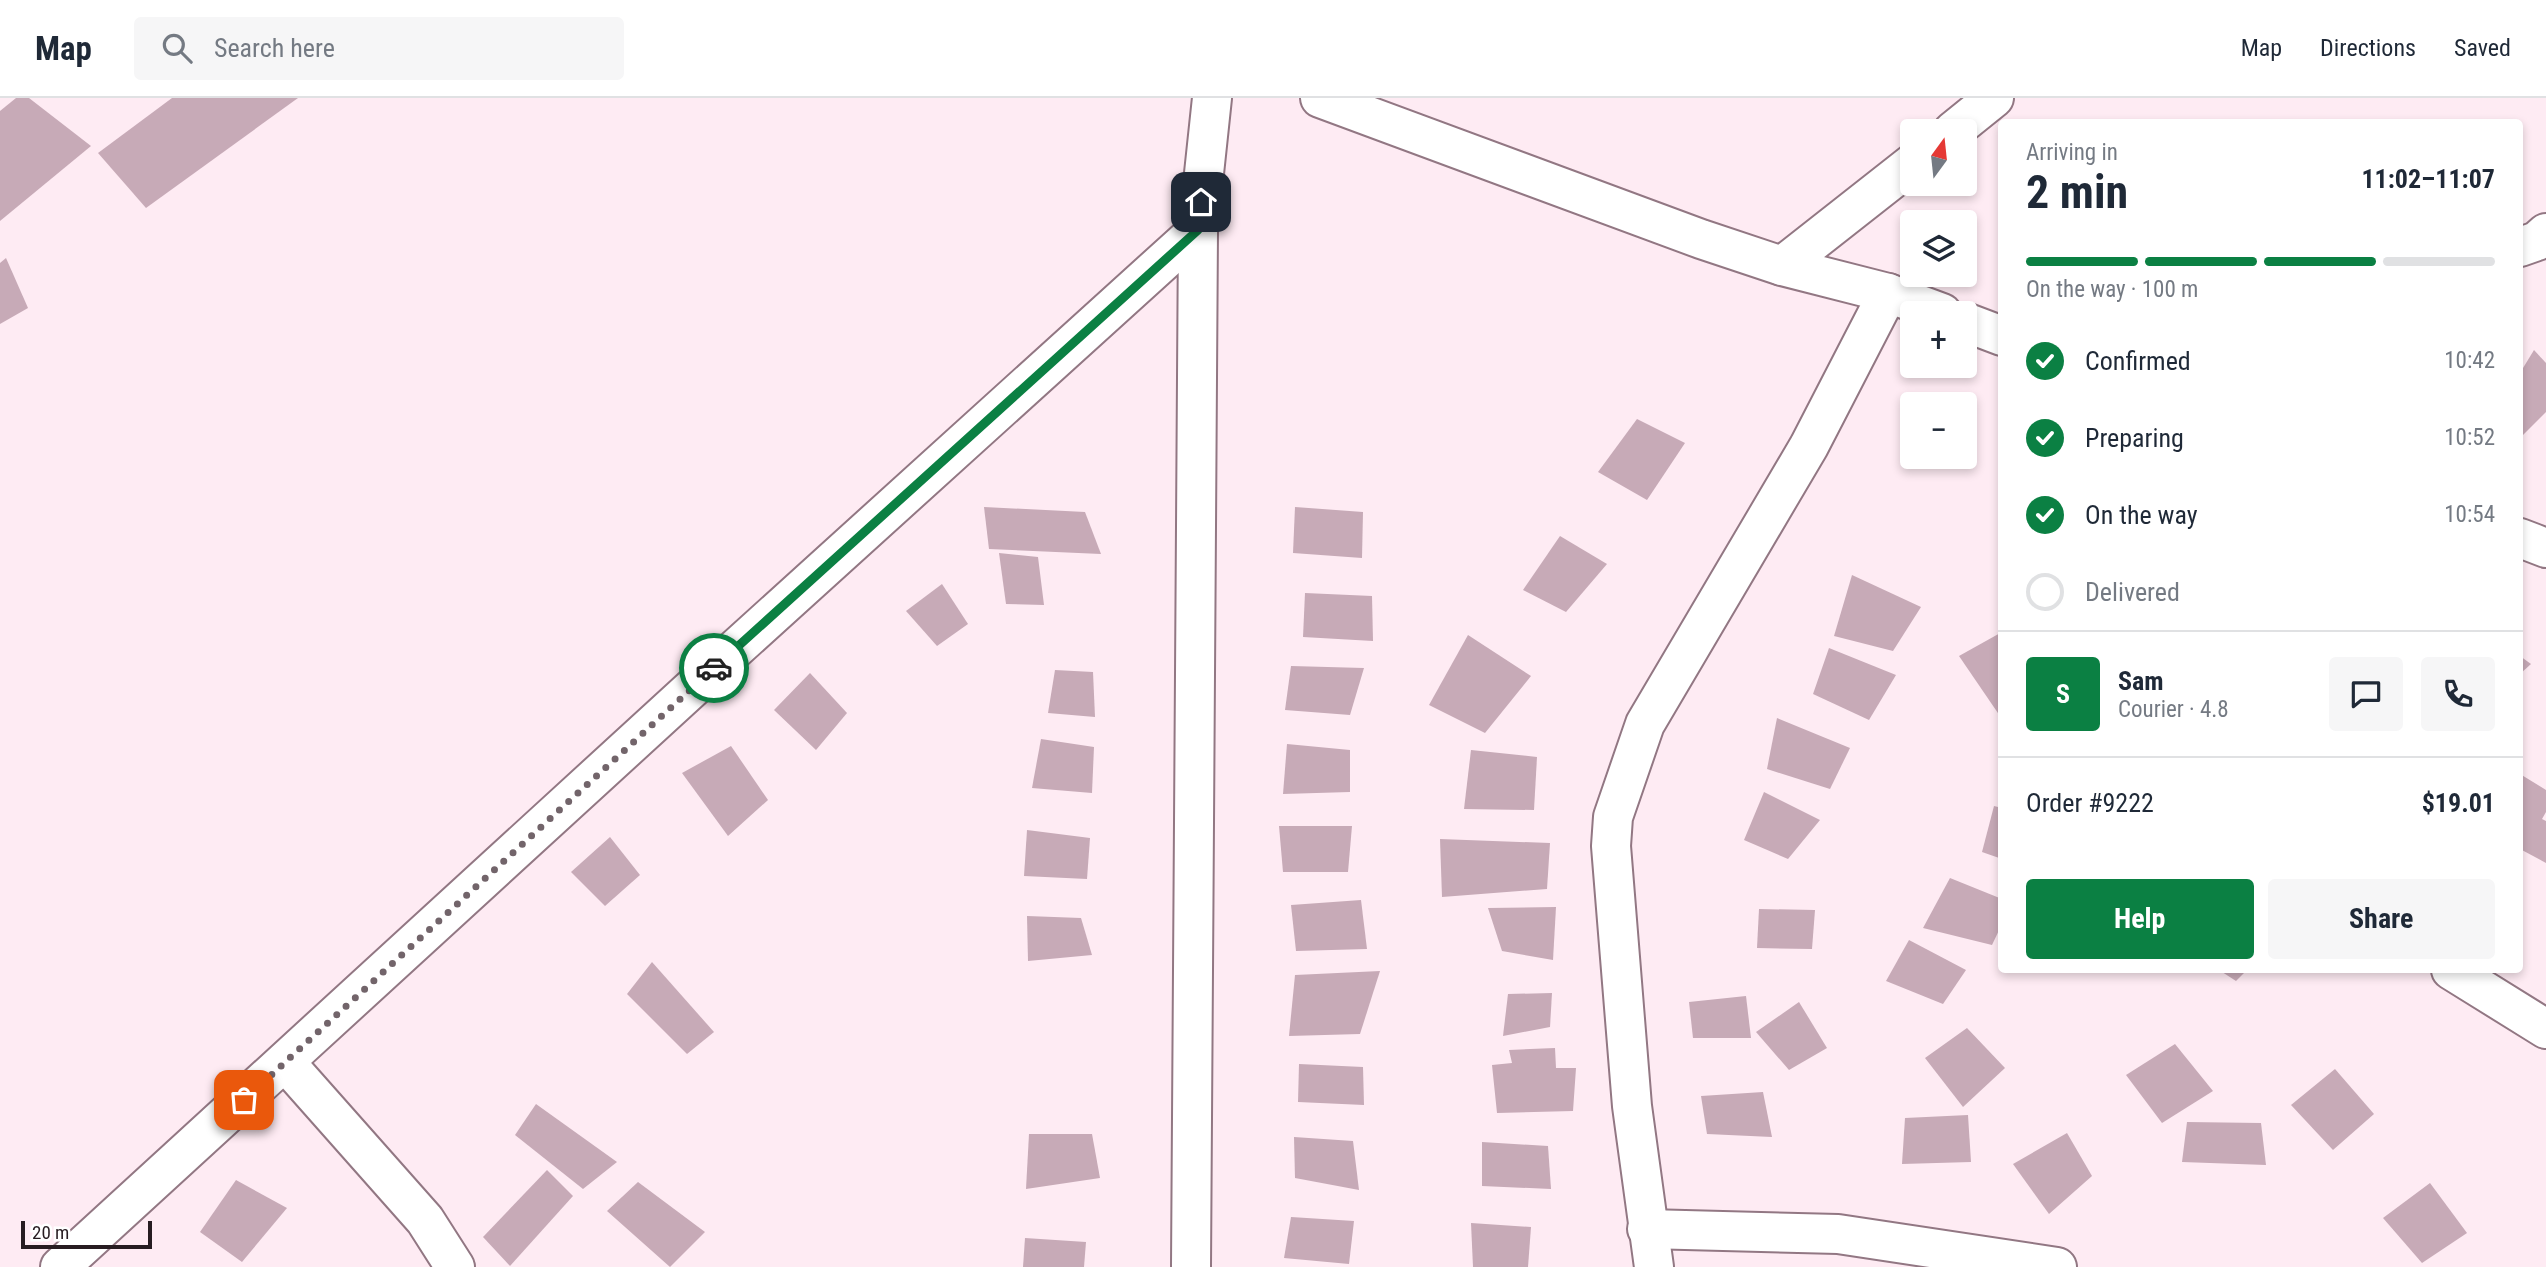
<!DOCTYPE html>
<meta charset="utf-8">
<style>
body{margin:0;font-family:"Roboto Condensed",sans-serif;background:#f6f6f7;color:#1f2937;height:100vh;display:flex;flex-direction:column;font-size:26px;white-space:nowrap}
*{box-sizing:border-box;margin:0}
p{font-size:23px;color:#747a83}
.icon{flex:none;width:38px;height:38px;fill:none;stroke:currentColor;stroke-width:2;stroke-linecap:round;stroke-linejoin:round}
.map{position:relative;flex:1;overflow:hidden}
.drawer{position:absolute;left:1998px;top:21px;width:525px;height:854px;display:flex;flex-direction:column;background:#fff;border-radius:7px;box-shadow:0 4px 10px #0003}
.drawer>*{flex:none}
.needle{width:46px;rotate:15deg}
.tools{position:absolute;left:1900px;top:21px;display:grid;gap:14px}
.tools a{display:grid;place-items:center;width:77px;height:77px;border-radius:7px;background:#fff;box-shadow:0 4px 10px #0003;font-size:35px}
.scale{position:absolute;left:21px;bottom:18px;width:131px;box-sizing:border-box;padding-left:7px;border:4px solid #271c21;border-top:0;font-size:19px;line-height:24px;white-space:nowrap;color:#271c21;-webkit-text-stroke:5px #fff;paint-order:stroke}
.pin{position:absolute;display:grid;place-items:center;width:60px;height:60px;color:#fff;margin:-30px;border-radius:14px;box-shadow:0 4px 10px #0006}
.courier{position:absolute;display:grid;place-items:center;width:70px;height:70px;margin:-35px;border:5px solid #0b8043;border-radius:50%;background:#fff;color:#222;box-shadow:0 2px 9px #0007}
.headline em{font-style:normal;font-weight:700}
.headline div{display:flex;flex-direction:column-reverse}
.headline{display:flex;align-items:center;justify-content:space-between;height:119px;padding:0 28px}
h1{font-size:46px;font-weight:700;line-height:52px}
.bar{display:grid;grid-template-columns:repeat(4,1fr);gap:10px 7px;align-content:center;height:84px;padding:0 28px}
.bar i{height:9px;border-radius:5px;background:#e0e1e3}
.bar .on{background:#0b8043}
.bar p{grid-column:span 4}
.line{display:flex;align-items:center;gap:18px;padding:0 28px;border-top:2px solid #e0e1e3}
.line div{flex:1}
.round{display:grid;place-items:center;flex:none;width:74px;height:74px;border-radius:7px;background:#f6f6f7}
ol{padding:0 28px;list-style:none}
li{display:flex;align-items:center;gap:21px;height:77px}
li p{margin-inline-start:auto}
li .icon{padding:7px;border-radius:50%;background:#0b8043;color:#fff;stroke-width:4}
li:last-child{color:#747a83}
li i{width:38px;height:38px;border:4px solid #e0e1e3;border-radius:50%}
.primary-button{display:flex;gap:14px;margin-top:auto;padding:14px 28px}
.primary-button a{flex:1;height:80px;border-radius:7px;background:#0b8043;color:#fff;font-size:28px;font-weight:700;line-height:80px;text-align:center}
.primary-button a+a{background:#f6f6f7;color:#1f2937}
header{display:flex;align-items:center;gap:42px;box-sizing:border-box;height:98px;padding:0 35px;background:#fff;border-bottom:2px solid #e0e1e3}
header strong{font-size:33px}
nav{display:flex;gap:38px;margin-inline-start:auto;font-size:24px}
.search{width:490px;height:63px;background:#f6f6f7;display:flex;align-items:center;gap:18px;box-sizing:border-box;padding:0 24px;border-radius:7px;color:#747a83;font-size:26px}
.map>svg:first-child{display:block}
.building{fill:#c7aab7}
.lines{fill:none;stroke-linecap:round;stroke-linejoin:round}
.street-casing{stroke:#927783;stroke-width:42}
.street{stroke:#fff;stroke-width:38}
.done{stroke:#72646a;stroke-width:7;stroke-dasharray:0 12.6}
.route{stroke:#0b8043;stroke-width:9}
</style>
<header>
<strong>Map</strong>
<div class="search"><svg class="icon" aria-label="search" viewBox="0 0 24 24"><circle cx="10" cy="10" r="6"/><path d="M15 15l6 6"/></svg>Search here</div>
<nav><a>Map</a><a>Directions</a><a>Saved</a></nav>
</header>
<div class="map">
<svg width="2546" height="1169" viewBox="0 0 2546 1169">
<rect width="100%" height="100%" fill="#feebf3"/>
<g class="building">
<polygon points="16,0 29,0 91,48 0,123 0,13"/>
<polygon points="172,0 298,0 146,110 98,55"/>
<polygon points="6,160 28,210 0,226 0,165"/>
<polygon points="2534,252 2546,265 2546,314 2521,339 2520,275"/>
<polygon points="1637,321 1685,345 1647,402 1598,374"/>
<polygon points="984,409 1085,414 1101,456 989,451"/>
<polygon points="1295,409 1363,414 1362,460 1293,455"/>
<polygon points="1560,438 1607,466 1566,514 1523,492"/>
<polygon points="999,455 1038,459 1044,507 1006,506"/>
<polygon points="1852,477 1921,509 1893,553 1834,538"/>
<polygon points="942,486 968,526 937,548 906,513"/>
<polygon points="1305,495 1372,498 1373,543 1303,539"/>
<polygon points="2002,534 2002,621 1959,558"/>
<polygon points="1468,537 1531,578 1485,635 1429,607"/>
<polygon points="1829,550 1896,577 1869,622 1813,596"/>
<polygon points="2520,558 2531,566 2520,576"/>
<polygon points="1291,568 1364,570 1350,617 1285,612"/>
<polygon points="1055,572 1093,574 1095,619 1048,615"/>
<polygon points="810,575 847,615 816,652 774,612"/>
<polygon points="1777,620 1850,650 1830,691 1767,671"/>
<polygon points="1041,641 1094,649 1092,695 1032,690"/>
<polygon points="1287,646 1350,652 1350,694 1283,696"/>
<polygon points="731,648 768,702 728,738 682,675"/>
<polygon points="1471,652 1537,659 1534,712 1464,711"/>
<polygon points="2520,676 2546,692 2546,714 2542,721 2546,723 2546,765 2520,751"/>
<polygon points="1764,694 1820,722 1788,761 1744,742"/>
<polygon points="1994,708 2002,710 2002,761 1982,754"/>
<polygon points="1279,728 1352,728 1348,774 1283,774"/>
<polygon points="1027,732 1090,740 1087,781 1024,778"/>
<polygon points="610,739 640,777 605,808 571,774"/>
<polygon points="1440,741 1550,745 1547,791 1442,799"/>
<polygon points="1950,780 2002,801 2002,826 1992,847 1923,830"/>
<polygon points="1361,802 1367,851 1296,853 1291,807"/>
<polygon points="1556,809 1553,862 1502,853 1488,810"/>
<polygon points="1759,811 1815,812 1812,851 1757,850"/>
<polygon points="1027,818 1081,820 1092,857 1028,863"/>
<polygon points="1909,842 1966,872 1943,906 1886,883"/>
<polygon points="652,864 714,934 687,956 627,896"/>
<polygon points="2219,872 2247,872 2236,883"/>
<polygon points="1380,873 1360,936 1289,938 1295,877"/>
<polygon points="1552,895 1550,929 1503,938 1508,896"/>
<polygon points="1746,898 1751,940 1693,940 1689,904"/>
<polygon points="1799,904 1827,950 1789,972 1756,934"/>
<polygon points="1967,930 2005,970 1963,1009 1925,960"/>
<polygon points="2175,946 2213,993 2162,1025 2126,977"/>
<polygon points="1555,950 1556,970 1576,970 1573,1013 1497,1015 1492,967 1512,965 1509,952"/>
<polygon points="1299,966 1363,969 1364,1007 1298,1004"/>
<polygon points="2335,971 2374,1016 2333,1052 2291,1007"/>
<polygon points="1763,994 1772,1039 1707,1036 1701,998"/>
<polygon points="536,1006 617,1064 583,1091 515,1037"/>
<polygon points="1968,1017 1971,1064 1902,1066 1905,1020"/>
<polygon points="2187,1024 2261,1025 2266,1067 2182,1064"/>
<polygon points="2067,1035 2092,1078 2049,1116 2013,1066"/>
<polygon points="1029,1036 1092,1036 1100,1080 1026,1091"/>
<polygon points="1294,1039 1353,1043 1359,1092 1295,1080"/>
<polygon points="1482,1044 1548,1048 1551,1091 1482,1088"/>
<polygon points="547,1072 573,1098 510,1168 483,1139"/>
<polygon points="236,1082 287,1110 242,1164 200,1134"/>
<polygon points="638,1084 705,1134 670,1169 607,1113"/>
<polygon points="2430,1085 2467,1135 2422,1165 2383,1120"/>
<polygon points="1291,1119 1354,1123 1349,1166 1284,1160"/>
<polygon points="1471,1125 1531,1129 1528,1169 1473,1169"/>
<polygon points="1025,1140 1086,1144 1084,1169 1023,1169"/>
</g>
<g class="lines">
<defs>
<g id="street">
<polyline points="1320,0 1701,141 1782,168 1888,195 1942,215"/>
<polyline points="1953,33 1994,0"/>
<polyline points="2520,149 2537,143 2546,135"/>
<polyline points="1782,168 1913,65"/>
<polyline points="1965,224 2002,238"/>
<polyline points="2520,440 2546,450"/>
<polyline points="2451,872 2546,931"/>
<polyline points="285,964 425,1122 455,1169"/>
<polyline points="1647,1131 1838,1136 2057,1169"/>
<polyline points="60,1169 711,573 1198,132"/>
<polyline points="1191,1169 1198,132 1212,0"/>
<polyline points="1654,1169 1632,1008 1611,748 1613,719 1645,626 1809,348 1888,195"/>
</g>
</defs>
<use href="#street" class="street-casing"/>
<use href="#street" class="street"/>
</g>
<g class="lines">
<polyline class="done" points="244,1002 714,570"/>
<polyline class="route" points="714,570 1198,132 1201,104"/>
</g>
</svg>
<div class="tools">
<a><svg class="needle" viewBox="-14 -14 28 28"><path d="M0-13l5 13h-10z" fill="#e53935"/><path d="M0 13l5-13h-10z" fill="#747a83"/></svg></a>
<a><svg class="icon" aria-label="layers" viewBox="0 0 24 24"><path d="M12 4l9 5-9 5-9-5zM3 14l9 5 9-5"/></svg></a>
<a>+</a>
<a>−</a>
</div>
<div class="scale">20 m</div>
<div class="pin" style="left:244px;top:1002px;background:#ea580c"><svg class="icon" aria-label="bag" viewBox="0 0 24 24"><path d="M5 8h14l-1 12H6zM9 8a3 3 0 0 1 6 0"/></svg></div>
<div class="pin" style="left:1201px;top:104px;background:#1f2937"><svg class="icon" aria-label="home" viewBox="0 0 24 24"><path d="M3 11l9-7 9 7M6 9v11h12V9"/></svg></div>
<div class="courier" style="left:714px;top:570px"><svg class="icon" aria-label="car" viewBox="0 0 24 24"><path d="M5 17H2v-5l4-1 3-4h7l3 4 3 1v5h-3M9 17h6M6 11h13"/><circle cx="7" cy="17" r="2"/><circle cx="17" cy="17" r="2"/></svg></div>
<section class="drawer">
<div class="headline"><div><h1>2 min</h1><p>Arriving in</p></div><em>11:02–11:07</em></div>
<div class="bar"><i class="on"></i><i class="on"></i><i class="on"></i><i></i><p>On the way · 100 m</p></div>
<ol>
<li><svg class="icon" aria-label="check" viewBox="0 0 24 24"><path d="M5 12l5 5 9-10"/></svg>Confirmed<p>10:42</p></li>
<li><svg class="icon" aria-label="check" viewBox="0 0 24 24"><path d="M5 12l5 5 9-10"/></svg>Preparing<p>10:52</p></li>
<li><svg class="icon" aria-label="check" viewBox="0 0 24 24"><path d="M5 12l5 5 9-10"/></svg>On the way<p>10:54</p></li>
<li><i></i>Delivered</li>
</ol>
<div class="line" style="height:126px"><b class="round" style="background:#0b8043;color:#fff">S</b><div><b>Sam</b><p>Courier · 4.8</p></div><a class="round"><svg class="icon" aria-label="chat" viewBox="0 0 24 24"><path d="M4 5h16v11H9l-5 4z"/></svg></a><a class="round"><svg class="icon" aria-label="phone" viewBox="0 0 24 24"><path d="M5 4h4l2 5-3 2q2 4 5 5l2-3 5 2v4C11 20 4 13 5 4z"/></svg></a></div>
<div class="line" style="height:91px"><div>Order #9222</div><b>$19.01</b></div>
<div class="primary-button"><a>Help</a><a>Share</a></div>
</section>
</div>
